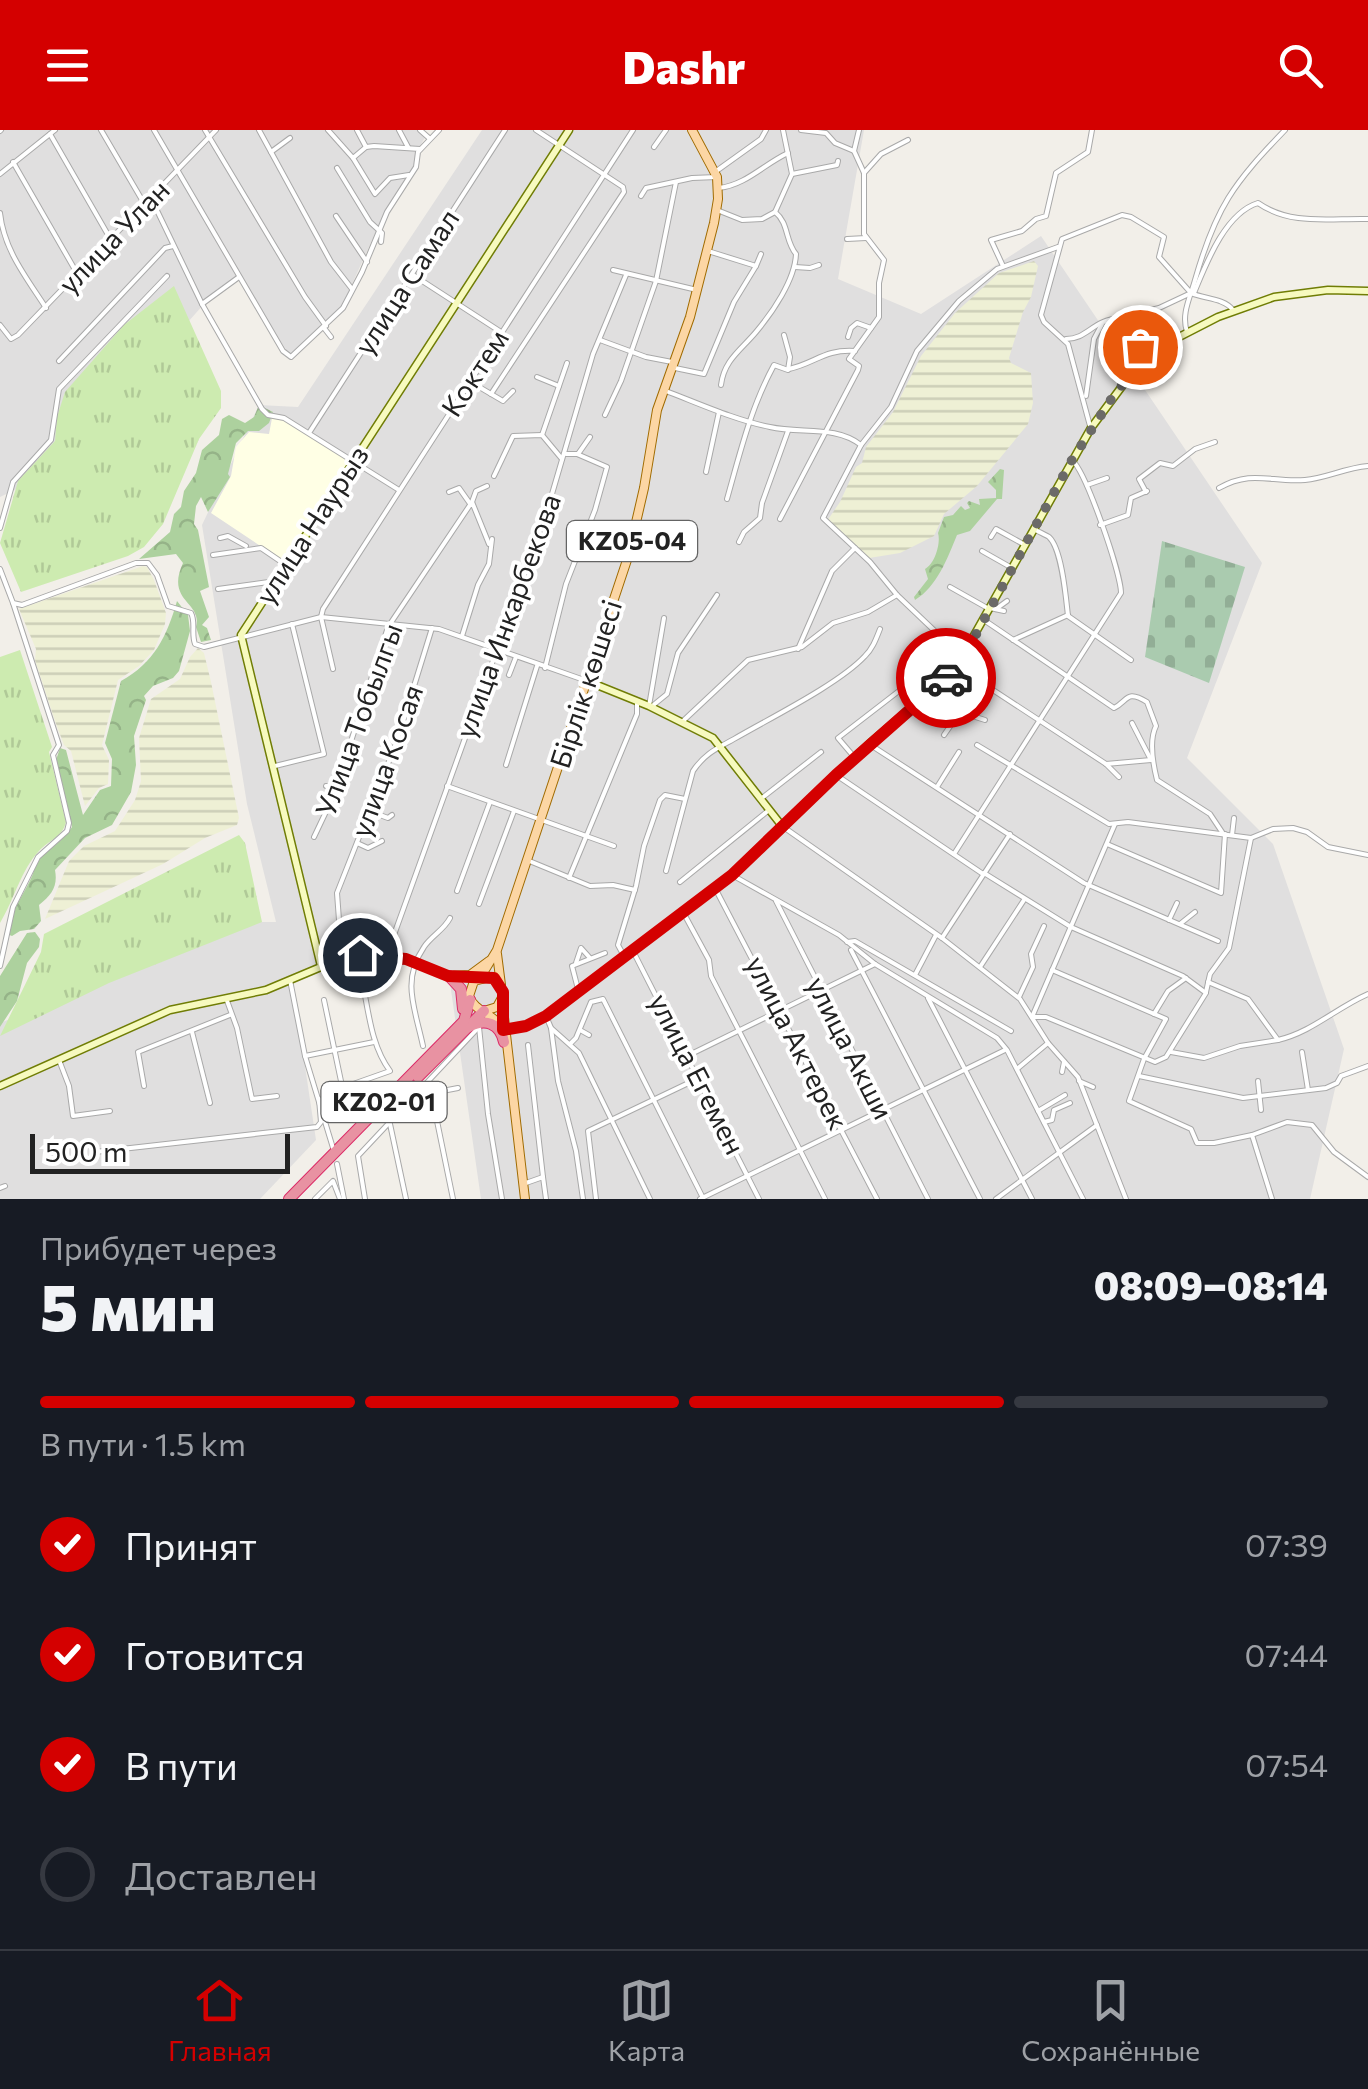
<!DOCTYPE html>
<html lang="ru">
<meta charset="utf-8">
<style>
body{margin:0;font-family:Commissioner,sans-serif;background:#242831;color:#f1f3f6;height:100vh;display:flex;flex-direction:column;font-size:38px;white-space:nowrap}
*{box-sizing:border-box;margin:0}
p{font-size:32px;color:#9ea1a6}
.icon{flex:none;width:55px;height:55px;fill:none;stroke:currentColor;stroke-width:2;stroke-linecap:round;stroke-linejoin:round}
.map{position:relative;height:1069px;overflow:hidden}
.details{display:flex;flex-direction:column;background:#171b24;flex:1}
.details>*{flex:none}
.scale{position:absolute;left:30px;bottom:25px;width:260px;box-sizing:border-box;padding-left:10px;border:5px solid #222;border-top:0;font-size:28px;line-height:35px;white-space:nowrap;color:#222;-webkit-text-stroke:8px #fff;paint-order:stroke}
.pin{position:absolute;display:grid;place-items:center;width:85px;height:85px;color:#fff;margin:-42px;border:5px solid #fff;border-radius:50%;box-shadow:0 2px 10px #0007}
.courier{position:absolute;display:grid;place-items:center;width:100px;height:100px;margin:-50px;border:8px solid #d40000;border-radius:50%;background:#fff;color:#222;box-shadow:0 2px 12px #0007}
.head em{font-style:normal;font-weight:800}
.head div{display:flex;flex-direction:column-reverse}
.head{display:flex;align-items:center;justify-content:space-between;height:170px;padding:0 40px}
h1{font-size:65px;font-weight:800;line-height:75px}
.bar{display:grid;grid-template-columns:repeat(4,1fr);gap:15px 10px;align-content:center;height:120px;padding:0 40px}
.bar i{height:12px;border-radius:8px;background:#363941}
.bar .current{background:#d40000}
.bar p{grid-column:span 4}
ol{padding:0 40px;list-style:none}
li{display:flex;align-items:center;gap:30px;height:110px}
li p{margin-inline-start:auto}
li .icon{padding:10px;border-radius:50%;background:#d40000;color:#fff;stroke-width:4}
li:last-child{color:#9ea1a6}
li i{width:55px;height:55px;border:5px solid #363941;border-radius:50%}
header{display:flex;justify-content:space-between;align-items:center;height:130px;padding:0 40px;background:#d40000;color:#fff;font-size:45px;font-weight:800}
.menu{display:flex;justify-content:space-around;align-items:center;height:140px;border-top:2px solid #363941;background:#171b24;font-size:28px;color:#9ea1a6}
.menu a{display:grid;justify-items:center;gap:5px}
.menu .current{color:#d40000}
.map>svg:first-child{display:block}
.residential{fill:#e0dfdf}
.education{fill:#ffffe5}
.farmland{fill:url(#farmland-rules)}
.grass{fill:url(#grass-tufts)}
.forest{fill:url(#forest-crowns)}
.cemetery{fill:url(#cemetery-stones)}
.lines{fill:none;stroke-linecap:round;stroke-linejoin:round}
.street-casing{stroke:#a9a9a9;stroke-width:6}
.secondary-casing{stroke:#707d05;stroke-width:9}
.primary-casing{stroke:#a06b00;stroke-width:10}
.highway-casing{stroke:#dc2a67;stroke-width:12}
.street{stroke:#fff;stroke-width:4}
.secondary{stroke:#f7fabf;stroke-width:6}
.primary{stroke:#fcd6a4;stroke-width:8}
.highway{stroke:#e892a2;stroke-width:10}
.done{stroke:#6b6a68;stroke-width:10;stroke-dasharray:0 18}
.route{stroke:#d40000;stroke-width:12}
.labels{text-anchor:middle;stroke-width:8;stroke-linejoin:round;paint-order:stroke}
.shield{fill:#fff;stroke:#646464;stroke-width:2.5}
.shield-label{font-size:25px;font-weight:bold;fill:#222}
.street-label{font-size:28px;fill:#222;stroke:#fff}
</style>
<header><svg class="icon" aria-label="menu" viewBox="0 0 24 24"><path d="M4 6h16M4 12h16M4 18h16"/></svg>Dashr<svg class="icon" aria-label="search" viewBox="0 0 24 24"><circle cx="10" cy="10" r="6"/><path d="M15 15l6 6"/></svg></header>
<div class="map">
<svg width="1368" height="1069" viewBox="0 0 1368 1069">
<defs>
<pattern id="farmland-rules" width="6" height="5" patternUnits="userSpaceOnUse" patternTransform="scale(2.5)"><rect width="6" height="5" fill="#eef0d5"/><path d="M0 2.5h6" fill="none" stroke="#ccceb7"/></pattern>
<pattern id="grass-tufts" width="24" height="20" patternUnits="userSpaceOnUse" patternTransform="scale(2.5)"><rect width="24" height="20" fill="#cdebb0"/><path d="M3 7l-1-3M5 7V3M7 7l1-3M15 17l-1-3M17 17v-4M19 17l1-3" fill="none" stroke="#b0c997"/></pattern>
<pattern id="forest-crowns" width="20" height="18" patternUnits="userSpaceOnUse" patternTransform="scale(2.5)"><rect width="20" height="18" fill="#add19e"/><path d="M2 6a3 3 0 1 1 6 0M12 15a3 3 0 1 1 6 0" fill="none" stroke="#95b388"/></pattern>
<pattern id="cemetery-stones" width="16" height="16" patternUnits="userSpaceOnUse" patternTransform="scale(2.5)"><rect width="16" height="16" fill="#aacbaf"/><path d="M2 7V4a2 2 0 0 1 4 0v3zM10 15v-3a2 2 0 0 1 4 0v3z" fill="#92ae96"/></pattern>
</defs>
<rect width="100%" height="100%" fill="#f2efe9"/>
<g class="residential">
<polygon points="0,0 421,0 427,4 416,23 415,35 384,84 342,176 290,226 240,148 204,174 56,340 0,367"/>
<polygon points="482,0 864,0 838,149 921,184 1041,106 1262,433 1187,628 1273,714 1344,919 1310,1069 481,1069 449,846 380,826 321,836 292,849 316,1010 260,1069 0,1069 0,893 257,792 276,792 247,674 202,395 259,275 298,277"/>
</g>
<polygon class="education" points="273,283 350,332 283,431 211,383 231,346 236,317 249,302 269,304"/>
<g class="farmland">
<polygon points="1034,131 1038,136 1031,167 1023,182 1009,228 1011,233 1031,243 1033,273 1028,294 977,356 944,384 934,406 900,423 863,429 827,391 840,372 856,337 862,333 866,317 893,282 921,226 955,183 999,143"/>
<polygon points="143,436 147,437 154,450 166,483 165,494 154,520 139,536 118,550 102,615 109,630 108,654 99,658 85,676 71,621 64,615 55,591 35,530 36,519 19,479"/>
<polygon points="198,518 204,523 211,552 239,688 237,695 205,708 163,734 45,789 69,731 84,716 115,701 135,670 141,651 139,608 151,569 180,549 190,527"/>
</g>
<g class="grass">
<polygon points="174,156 221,261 221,278 199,309 163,394 144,417 128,426 21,462 0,413 18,351 55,311 57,287 65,262 124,195"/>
<path d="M20 520 52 617 49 622 66 692C62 708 49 710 39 721 21 740 14 770 0 793V527Z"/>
<polygon points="239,705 245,713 262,792 109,853 0,906 41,822 44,804"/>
</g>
<g class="forest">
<path d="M259 275 273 282 269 293 259 301H248L236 313 228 344 230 347 208 382 201 367 196 376 194 394 198 400 209 457 200 461 209 487 202 495 207 498 211 510 201 512 196 497C203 472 165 472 183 433L176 424 139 429 170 402 174 384 181 377 184 361 196 343 202 320 219 305 222 289 229 285 245 293 254 287Z"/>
<path d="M1000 339 1004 340 1002 369H997L970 401 957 405C948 427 937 457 915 470L914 467 928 449 925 439C935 434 941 413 938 403L944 387 953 385 961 376 965 380 970 378 967 373 969 371 980 375 979 369 996 368V360L988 352Z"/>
<path d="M177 471 188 485 190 501 179 541 173 548 153 556 144 566 146 570 134 606 136 635 131 662 112 695 85 708 55 740C58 756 52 765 39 775L41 791 34 799 20 801 12 806 7 804C9 779 35 751 35 734 46 720 63 712 72 697L56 630 60 618 66 620 83 685 100 660 111 656 112 629 105 613 121 551C154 533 167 506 177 471Z"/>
<polygon points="35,802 40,809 39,817 27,833 17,871 0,897 0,846 27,803"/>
</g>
<polygon class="cemetery" points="1162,411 1245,437 1209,553 1145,527"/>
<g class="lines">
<defs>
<g id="street">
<polyline points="101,0 145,75"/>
<polyline points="154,0 283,221 291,227 343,178 362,142 387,82 416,37 418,22 439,0"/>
<polyline points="205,0 305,167 326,196"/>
<polyline points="259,0 331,132 352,159"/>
<polyline points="328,0 353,28 366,17 374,16 420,19"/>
<polyline points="357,0 366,17"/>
<polyline points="399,0 408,17"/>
<polyline points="420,0 429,8"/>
<polyline points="801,0 826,3 835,13 854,21"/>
<polyline points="0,1 1,0"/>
<polyline points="50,4 111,110"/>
<polyline points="654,17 666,0"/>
<polyline points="271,22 290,8"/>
<polyline points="353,28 375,64 390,48 409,45"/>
<polyline points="13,32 78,145"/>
<polyline points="337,38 370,92 382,103 381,112"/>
<polyline points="715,42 761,9 766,0"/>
<polyline points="864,43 881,24 908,10"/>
<polyline points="0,44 55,0"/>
<polyline points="792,44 837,35 838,31"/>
<path d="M719 58C746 55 764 34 788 23"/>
<polyline points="641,66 646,58 692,48 717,47"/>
<polyline points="151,68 202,174 262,279 268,285 284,288 399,360"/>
<polyline points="717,80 742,90 762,89 775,82 792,44 783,0"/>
<path d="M0 83C4 120 26 147 46 178"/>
<polyline points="336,86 367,132"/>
<polyline points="847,109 866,108"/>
<polyline points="756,136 761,124"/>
<polyline points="1003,136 991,110 1022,101 1036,89 1046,86 1056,43 1088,22 1092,0"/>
<polyline points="795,137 810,138 819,135"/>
<polyline points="613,140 697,160"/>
<polyline points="413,145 501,202"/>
<path d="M1194 163C1206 134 1225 83 1258 73 1291 96 1329 88 1368 89"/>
<polyline points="202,174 239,147"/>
<path d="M1120 188 1159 178 1191 163C1204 169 1224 168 1233 180"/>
<polyline points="0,195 11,209 18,205 216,0"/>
<polyline points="324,198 331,207"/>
<path d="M1187 202C1181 184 1190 168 1195 150 1216 77 1233 54 1285 0"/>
<polyline points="848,207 851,198 857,193 871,198"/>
<path d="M1066 209C1088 209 1092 190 1120 188L1149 208 1146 224"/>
<polyline points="600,210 646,227 672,232"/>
<polyline points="59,231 165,118 173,116"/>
<polyline points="675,238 704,244 734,172 756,136 708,121"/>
<path d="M789 239C816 233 824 219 855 221"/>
<polyline points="537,247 559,256"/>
<polyline points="469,251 503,271 513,261"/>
<path d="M721 255C724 230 741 220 756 202 772 183 795 150 796 124 785 111 789 93 775 82"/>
<path d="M666 261C700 274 735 290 770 297 801 304 836 295 861 315"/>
<polyline points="491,264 624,62 623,57 536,0"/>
<polyline points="1086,266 1094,209 1102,194"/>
<polyline points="605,285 621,251 656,151 676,52"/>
<polyline points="1090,296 1068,214 1044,192 1041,185 1062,109 1122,85 1131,87 1164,107 1159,127 1191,163"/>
<polyline points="309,303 505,0"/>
<polyline points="542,305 567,233"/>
<polyline points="578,324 590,307"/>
<polyline points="706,342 719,282"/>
<polyline points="494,346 513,306 542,305 562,329"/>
<polyline points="1087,355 1107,348"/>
<polyline points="487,356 476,361 472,372 489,414"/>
<path d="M1219 358C1253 339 1271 353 1305 350 1326 348 1345 338 1368 336"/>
<polyline points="449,362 459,358 471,375"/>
<polyline points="1146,362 1139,349 1160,333 1173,336 1195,319 1215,312"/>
<path d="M727 369C740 323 751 277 774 235L788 240 790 227 784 205"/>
<polyline points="780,389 858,240 859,236 849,229 879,187 879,153 884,130 864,104 864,43 854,21 859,0"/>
<polyline points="1100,395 1128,385 1131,368 1147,361"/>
<polyline points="0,398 13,352 51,310 59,259 167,146"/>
<path d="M1034 399C1035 400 1048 406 1049 407 1062 419 1066 468 1068 486L1131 530"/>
<polyline points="991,407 996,399 1025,415"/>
<polyline points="220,408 228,406 246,416"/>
<polyline points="739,412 744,402 760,388 762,373 788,301"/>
<polyline points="982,421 1012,438"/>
<polyline points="213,425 261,418 286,435"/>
<path d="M0 439 13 473 22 475 136 433H148L157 445 168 476 191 483C196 492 191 504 195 514L204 517 321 487 439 499 587 551"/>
<polyline points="950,457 989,479"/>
<polyline points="218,459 276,451"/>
<polyline points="990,478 1004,481"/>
<polyline points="996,479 1007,471"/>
<path d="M984 490 1114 578C1128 571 1126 559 1147 572L1156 596C1149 610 1153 634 1157 650L1210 684 1222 702"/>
<polyline points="462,506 478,455 489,434 492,409"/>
<polyline points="1013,510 1068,485"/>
<polyline points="798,519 832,441 855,418"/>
<polyline points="962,527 897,465 870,432 823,388 861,315 891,277 917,221 959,171 997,139 1058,117"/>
<polyline points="958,537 1106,634 1119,647"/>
<polyline points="545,538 566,454 595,380 607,337 577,324 566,324"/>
<polyline points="333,539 321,487 323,479 633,0"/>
<polyline points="509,545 516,527"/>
<polyline points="931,561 960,582 974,560 975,552"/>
<polyline points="649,576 664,488"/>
<polyline points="651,577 667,564 678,523 717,465"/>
<polyline points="683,591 748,530 802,517 833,493 868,482 897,465"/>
<polyline points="1132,593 1151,630"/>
<polyline points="944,605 960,582 985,590"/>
<polyline points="869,614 1084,753 1218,811"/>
<polyline points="977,615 1109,694 1128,692 1251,708 1273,699 1293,698 1307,702 1328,717 1368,725"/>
<polyline points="855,628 838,608 952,520"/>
<polyline points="1106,634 1151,630"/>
<polyline points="506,635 537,536"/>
<polyline points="275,636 324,624 292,494"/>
<polyline points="836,645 983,744"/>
<polyline points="326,656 336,658"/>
<polyline points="447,656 614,716"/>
<polyline points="937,657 959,622"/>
<polyline points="762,668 821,622"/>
<polyline points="369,681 388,688 392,685"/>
<polyline points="782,696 942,808 1020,869 1048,913 1078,947 1126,1069"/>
<polyline points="1232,705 1234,688"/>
<polyline points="314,707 333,667 388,497 472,372"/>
<polyline points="357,713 368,718 382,711"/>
<polyline points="1107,714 1221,763 1225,704"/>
<path d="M954 724 1121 463C1121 443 1086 342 1072 330"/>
<polyline points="527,730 590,756 613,755 635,760"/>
<path d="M666 741 693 641C705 623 718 618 734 609 770 588 839 554 865 526 873 518 876 509 880 499"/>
<polyline points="984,743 1071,797 1183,846 1206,863 1166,927 1155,932 1046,887 1032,887"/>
<polyline points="732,745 839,805 875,834 997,908 1007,920 1083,1069"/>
<polyline points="569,748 637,584 637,573"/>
<polyline points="680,752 769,680"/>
<polyline points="715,758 877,1069"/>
<polyline points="457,761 490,672"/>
<polyline points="776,771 928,1069"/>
<polyline points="479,774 514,681"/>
<polyline points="683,782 709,830 711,846 825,1069"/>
<polyline points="1169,790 1177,773"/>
<polyline points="1180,794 1195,782"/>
<polyline points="942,808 1010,704"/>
<polyline points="847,812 855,811 1011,901"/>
<polyline points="851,820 980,1069"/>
<polyline points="633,821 759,1069"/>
<polyline points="347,825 339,790 337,763 397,611 432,498"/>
<polyline points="624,826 618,815 636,756 644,716 660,670 665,665 685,669"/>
<polyline points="386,827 547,381 593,224 626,145"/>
<polyline points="576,833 581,818 590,828"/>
<polyline points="0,836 13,777 38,727 67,701 69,693 53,625 59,615 13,473"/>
<polyline points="980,837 1024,770"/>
<polyline points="1052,840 1166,889 1144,929 1129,971 1191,999 1197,1013 1214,1013 1252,1005 1272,1069"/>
<polyline points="915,845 936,805"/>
<polyline points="290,850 305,926 333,1018"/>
<path d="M1208 852 1248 869 1278 910C1312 902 1336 878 1368 864"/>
<polyline points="1206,862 1210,844 1229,818 1251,708"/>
<polyline points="579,863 572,836 605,823"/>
<polyline points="1019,867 1033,837 1031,824 1044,796"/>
<polyline points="226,868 237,898 252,969 277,966"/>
<polyline points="928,868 1032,1069"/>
<polyline points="324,870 346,975 341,989"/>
<polyline points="1154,884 1168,861 1186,848"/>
<polyline points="546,886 551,898 579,923 650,1069"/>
<polyline points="1032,887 1115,694"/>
<polyline points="479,897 488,984 502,1069"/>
<polyline points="551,898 558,951 576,1021 583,1069"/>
<polyline points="580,900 589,905"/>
<polyline points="192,902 210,973"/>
<polyline points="571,913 576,908 591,872 603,869 702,1066"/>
<polyline points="528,915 543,1047"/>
<path d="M423 916C415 878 401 851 424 817 431 806 444 800 450 788"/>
<polyline points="1171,922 1204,928 1240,916 1278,910"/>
<polyline points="1302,922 1308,960"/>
<polyline points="305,926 374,912"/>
<polyline points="687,926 875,834"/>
<polyline points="59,930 69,956 73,986 110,981"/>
<polyline points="1017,939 1048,913"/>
<polyline points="1062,942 1064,932"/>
<polyline points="1139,946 1243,968 1326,958 1337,953 1341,946 1368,936"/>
<polyline points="1079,951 1093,957"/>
<polyline points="1258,951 1261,980"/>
<polyline points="429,952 453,1069"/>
<polyline points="144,956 138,922 230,885"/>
<path d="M342 958 390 941C372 917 369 885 363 855"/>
<polyline points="432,963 458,958"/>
<polyline points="1038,981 1065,965"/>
<polyline points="1044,992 1052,990 1054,980 1070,973"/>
<polyline points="390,994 406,1069"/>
<polyline points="1252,1005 1287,992 1312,995 1334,1022 1368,1047"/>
<polyline points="95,1022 317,997 321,992 319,969"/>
<polyline points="337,1034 344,1069"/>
<polyline points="526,1053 543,1047 546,1069"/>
<polyline points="0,1058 5,1056"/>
<polyline points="315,1069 333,1051 340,1069"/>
<polyline points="365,1069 358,1026 479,897"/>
<polyline points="596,1069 588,1001 699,948"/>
<polyline points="700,1069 1005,920"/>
<polyline points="996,1069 1097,995"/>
</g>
<g id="secondary">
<polyline points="587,551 649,576 713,608 782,696"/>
<polyline points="321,836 241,505 569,0"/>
<polyline points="503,900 525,896 546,886 732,745 869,614 954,541 1091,298 1146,224 1218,187 1274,167 1328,160 1368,161"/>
<polyline points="0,956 170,880 266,860 347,826 406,829 450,847"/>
</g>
<g id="primary">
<polyline points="497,824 501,855"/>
<polyline points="449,846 470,845 489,831"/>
<polyline points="480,848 497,820 628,427 644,358 657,280 690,187 714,93 718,69 717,47 692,0"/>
<polyline points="502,870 525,1069"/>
<path d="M484 881 497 877 503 866 500 854 490 847 474 851 469 866C474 881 491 883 501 896"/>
</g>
<g id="highway">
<polyline points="449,846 461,859 463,879"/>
<path d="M469 897C485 888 500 893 504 912"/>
<polyline points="418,947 484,881"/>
<polyline points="289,1069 464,891 470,870"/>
</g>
</defs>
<use href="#street" class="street-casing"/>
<use href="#secondary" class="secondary-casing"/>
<use href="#primary" class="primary-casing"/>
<use href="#highway" class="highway-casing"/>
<use href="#street" class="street"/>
<use href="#secondary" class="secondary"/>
<use href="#primary" class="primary"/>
<use href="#highway" class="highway"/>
</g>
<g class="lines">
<polyline class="done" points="946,548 958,537 1072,330 1110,271 1146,224 1146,217 1140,217"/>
<polyline class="route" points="360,825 406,829 448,846 494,848 503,862 503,900 526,896 546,886 732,745 836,645 946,548"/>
</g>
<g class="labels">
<g class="shield">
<rect x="567" y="391" width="130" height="40" rx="8"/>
<rect x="321.5" y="952" width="125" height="40" rx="8"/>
</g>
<g class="shield-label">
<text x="632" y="420">KZ05-04</text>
<text x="384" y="981">KZ02-01</text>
</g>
<g class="street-label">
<text transform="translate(114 107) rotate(-46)" y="10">улица Улан</text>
<text transform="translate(407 152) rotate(-57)" y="10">улица Самал</text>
<text transform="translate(475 243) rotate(-57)" y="10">Коктем</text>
<text transform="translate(312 395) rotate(-57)" y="10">улица Наурыз</text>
<text transform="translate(508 486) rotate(-70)" y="10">улица Инкарбекова</text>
<text transform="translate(586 554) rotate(-72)" y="10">Бірлік көшесі</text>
<text transform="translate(359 590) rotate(-70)" y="10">Улица Тобылгы</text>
<text transform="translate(387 631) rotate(-70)" y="10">улица Косая</text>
<text transform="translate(797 913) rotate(63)" y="10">улица Актерек</text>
<text transform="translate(850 918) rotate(63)" y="10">улица Акши</text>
<text transform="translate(697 944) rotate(63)" y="10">улица Егемен</text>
</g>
</g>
</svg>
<div class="scale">500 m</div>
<div class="pin" style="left:1140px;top:217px;background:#ea580c"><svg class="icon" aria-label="bag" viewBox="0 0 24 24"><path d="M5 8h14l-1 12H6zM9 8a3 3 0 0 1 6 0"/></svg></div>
<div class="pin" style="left:360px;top:825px;background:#1f2937"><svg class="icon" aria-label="home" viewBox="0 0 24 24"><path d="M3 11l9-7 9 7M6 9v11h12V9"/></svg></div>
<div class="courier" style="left:946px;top:548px"><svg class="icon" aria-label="car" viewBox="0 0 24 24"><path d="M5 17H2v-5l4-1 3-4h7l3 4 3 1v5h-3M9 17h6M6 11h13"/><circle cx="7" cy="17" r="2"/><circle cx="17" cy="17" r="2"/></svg></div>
</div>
<section class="details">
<div class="head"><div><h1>5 мин</h1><p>Прибудет через</p></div><em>08:09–08:14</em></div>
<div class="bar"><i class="current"></i><i class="current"></i><i class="current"></i><i></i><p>В пути · 1.5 km</p></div>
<ol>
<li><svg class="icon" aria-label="check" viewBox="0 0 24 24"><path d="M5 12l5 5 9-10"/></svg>Принят<p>07:39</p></li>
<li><svg class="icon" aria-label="check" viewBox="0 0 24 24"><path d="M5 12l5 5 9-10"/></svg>Готовится<p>07:44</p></li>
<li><svg class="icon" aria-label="check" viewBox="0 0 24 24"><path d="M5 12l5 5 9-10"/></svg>В пути<p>07:54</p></li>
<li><i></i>Доставлен</li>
</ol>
</section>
<nav class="menu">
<a class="current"><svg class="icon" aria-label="home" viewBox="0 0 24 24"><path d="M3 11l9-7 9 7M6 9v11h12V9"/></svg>Главная</a>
<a><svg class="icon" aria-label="map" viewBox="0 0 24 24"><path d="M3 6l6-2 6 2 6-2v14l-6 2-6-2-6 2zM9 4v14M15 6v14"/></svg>Карта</a>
<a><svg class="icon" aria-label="saved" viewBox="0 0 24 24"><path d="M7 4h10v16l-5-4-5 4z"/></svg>Сохранённые</a>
</nav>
